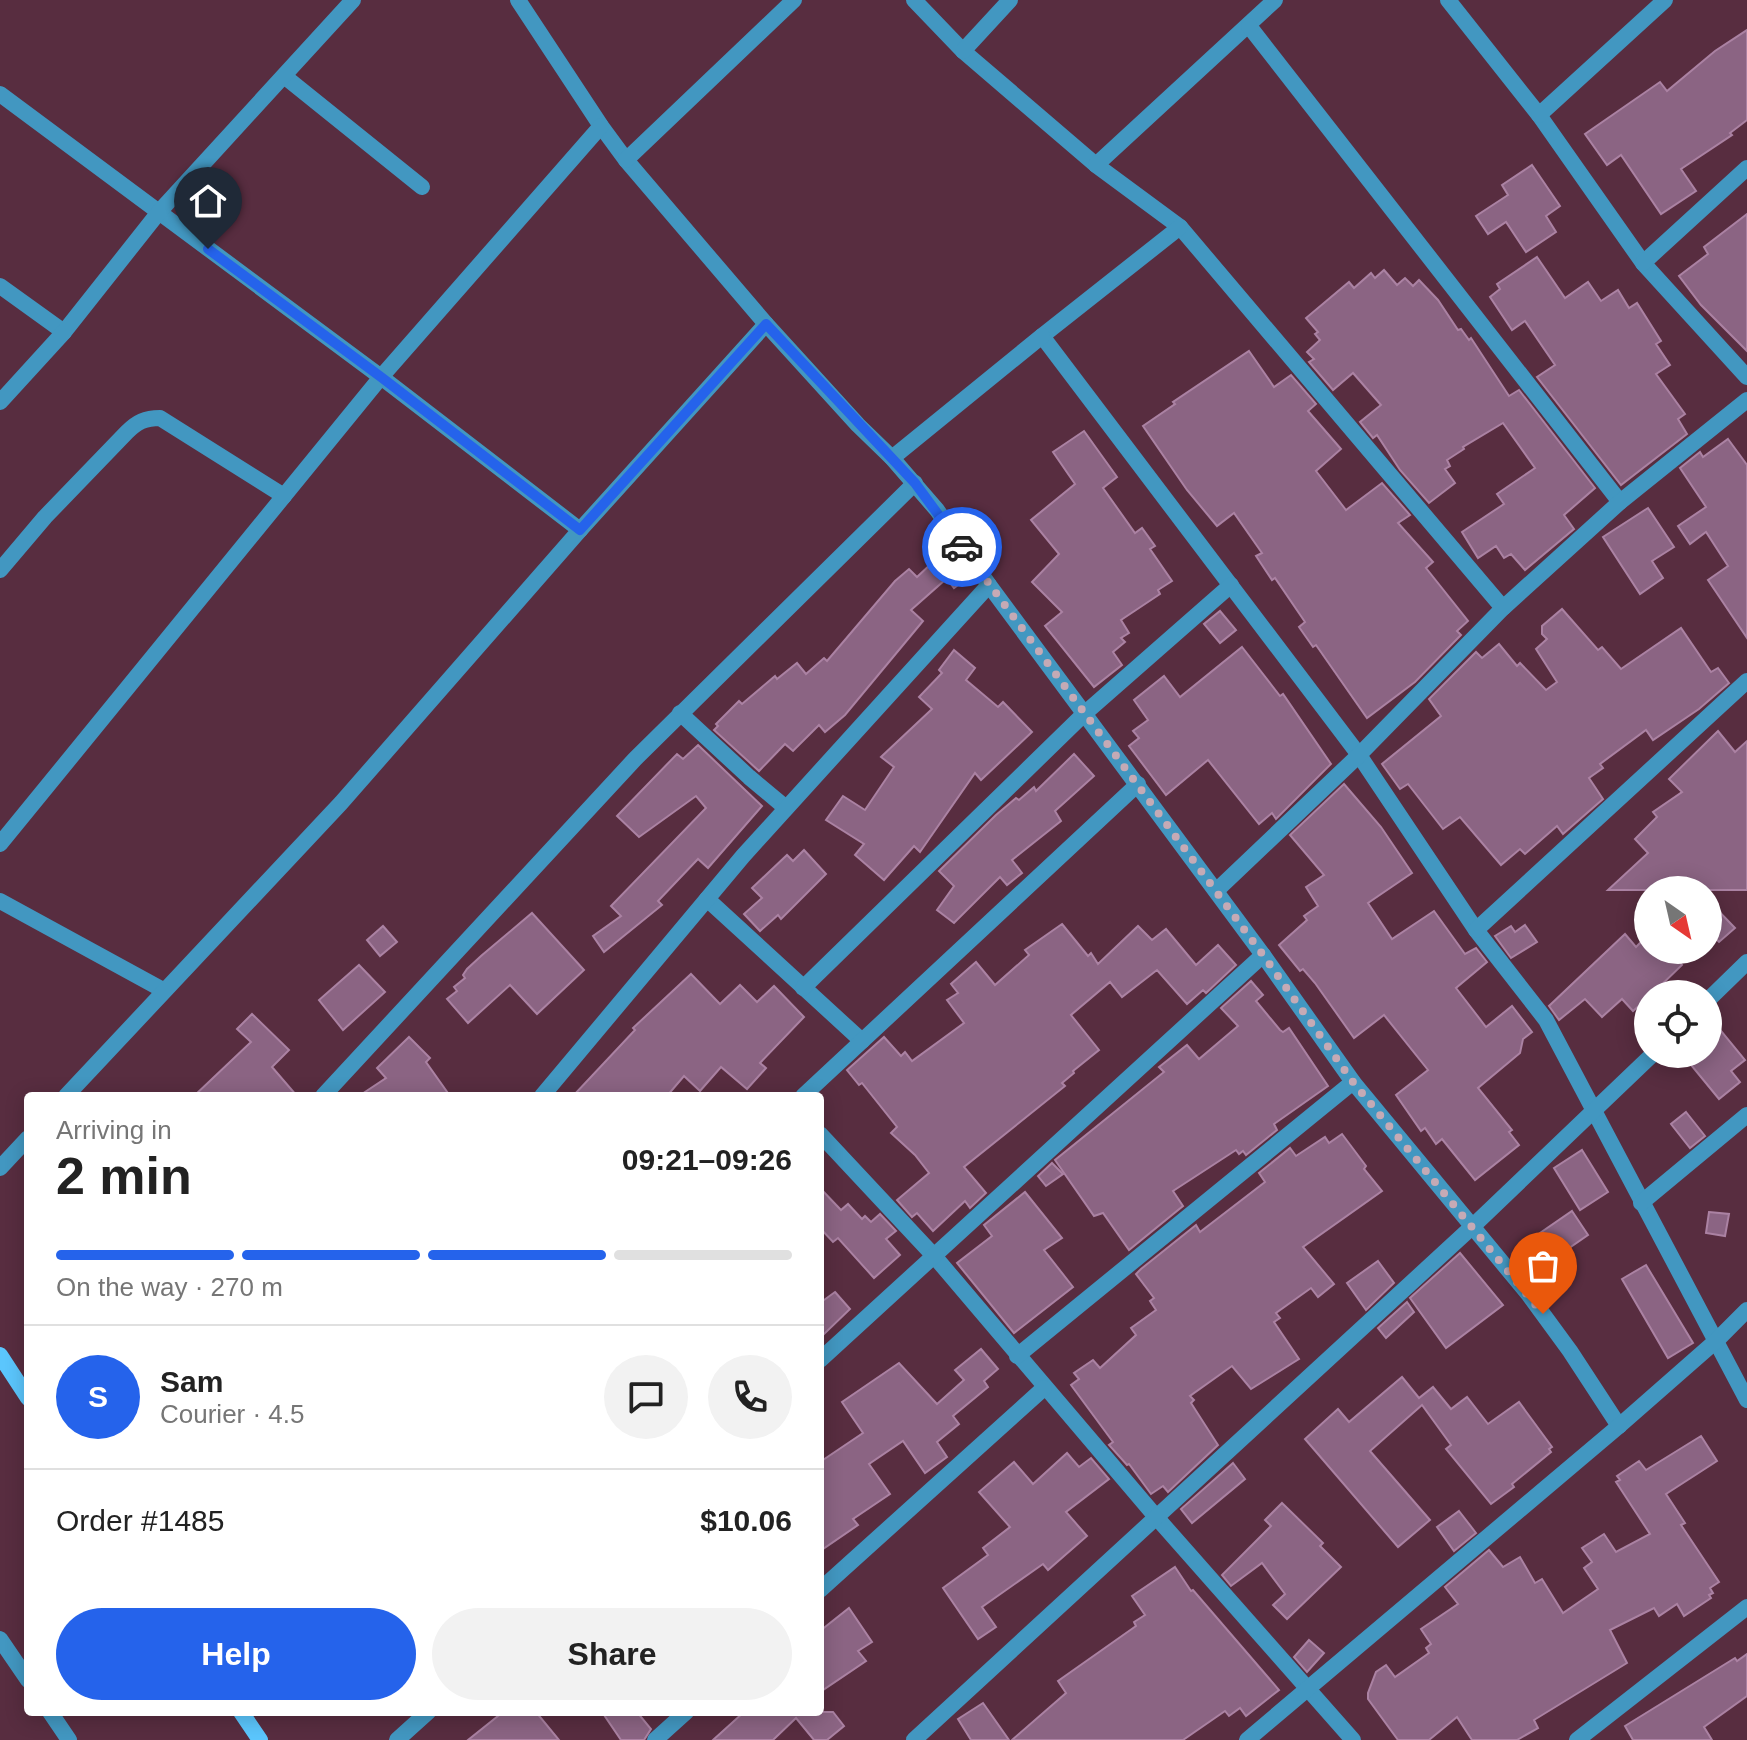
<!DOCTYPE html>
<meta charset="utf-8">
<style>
body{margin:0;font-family:Arial,sans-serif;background:#f2f2f2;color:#222;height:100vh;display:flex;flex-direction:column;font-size:30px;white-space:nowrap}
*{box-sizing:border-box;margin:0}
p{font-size:26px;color:#767676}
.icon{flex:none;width:44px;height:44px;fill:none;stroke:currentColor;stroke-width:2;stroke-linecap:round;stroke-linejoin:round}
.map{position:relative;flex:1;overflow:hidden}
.sheet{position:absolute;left:24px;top:1092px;width:800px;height:624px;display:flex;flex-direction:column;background:#fff;border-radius:8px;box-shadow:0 4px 20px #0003}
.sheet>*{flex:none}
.needle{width:52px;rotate:146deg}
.controls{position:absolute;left:1634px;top:876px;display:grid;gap:16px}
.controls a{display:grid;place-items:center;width:88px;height:88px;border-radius:50%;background:#fff;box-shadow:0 4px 20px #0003;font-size:40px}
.pin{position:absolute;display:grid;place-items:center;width:68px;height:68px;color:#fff;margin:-82px -34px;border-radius:50% 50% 50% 0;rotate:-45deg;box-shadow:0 0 8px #0007}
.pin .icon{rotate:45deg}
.courier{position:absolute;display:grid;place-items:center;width:80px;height:80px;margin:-40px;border:6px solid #2563eb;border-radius:50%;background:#fff;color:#222;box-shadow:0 2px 10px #0007}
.overview em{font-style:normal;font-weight:800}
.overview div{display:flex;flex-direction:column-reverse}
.overview{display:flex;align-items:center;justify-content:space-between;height:136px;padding:0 32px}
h1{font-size:52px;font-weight:800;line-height:60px}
.bar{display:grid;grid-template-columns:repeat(4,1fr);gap:12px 8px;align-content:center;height:96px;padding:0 32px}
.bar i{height:10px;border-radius:6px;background:#e0e0e0}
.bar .active{background:#2563eb}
.bar p{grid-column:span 4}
.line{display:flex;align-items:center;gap:20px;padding:0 32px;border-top:2px solid #e0e0e0}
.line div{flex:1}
.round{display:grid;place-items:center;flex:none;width:84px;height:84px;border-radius:42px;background:#f2f2f2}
.button{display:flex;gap:16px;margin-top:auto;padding:16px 32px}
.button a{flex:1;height:92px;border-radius:48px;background:#2563eb;color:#fff;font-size:32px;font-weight:800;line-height:92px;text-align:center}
.button a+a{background:#f2f2f2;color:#222}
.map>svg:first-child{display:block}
.building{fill:#8b6483;stroke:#ab82a3;stroke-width:2}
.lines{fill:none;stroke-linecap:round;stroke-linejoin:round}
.street{stroke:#4297c1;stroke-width:16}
.secondary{stroke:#5bc6fd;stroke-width:16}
.done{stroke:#c5aab5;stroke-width:8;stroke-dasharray:0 14.4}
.route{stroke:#2563eb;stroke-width:10}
</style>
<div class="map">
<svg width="1747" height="1740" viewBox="0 0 1747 1740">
<rect width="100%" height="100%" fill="#582d40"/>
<g class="building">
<polygon points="1747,30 1747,120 1730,133 1732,135 1681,169 1696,191 1661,214 1621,155 1607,165 1585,134 1660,82 1667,91 1715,51"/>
<polygon points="1532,165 1560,206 1546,216 1556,232 1526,252 1506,222 1488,234 1476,216 1508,195 1502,185"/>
<polygon points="1747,214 1747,351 1701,305 1679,276 1708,254 1704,247"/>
<polygon points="1537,257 1565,298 1588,282 1601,301 1618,290 1629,308 1637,303 1661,341 1656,344 1670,365 1656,374 1685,414 1678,419 1687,434 1621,485 1537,377 1555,365 1525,321 1512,330 1490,297 1500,289 1497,284"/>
<polygon points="1384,270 1397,285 1405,278 1413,286 1419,280 1438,300 1458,330 1461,329 1469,340 1471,338 1509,396 1519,390 1595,488 1564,515 1574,529 1525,570 1511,554 1504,558 1496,546 1478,558 1462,532 1504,504 1497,494 1535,468 1503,423 1463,447 1464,449 1447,460 1450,466 1445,469 1455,483 1429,503 1400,470 1377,435 1373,438 1360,422 1381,405 1353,373 1333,390 1309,362 1314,359 1307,352 1320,340 1315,334 1318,332 1306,318 1349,282 1354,288 1371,273 1375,278"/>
<polygon points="1249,351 1274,387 1291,375 1316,404 1308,411 1341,449 1316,471 1346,510 1382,483 1410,515 1398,523 1433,562 1426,568 1468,621 1457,631 1461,635 1415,682 1367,718 1316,645 1313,647 1299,627 1305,622 1275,578 1272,580 1256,556 1262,553 1234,513 1217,526 1187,490 1143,426 1175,404 1173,402"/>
<polygon points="1084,431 1117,477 1103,488 1135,533 1142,528 1155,546 1150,549 1172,581 1158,590 1160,594 1121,620 1129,633 1121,638 1125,642 1113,652 1122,665 1094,687 1045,626 1062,612 1032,582 1059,554 1031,520 1075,484 1053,452"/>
<polygon points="1728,439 1747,465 1747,638 1708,580 1728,566 1706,532 1690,544 1678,526 1706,507 1680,468 1700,452 1703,457"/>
<polygon points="1648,508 1674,547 1652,561 1663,578 1640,594 1603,537"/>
<polygon points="958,560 970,576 954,588 942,572"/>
<polygon points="933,562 946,579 911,610 923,621 845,715 825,732 819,725 793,751 785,744 759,771 714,730 718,726 716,724 739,701 742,704 775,676 777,679 797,663 806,674 824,658 827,661 895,581 909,569 917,577"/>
<polygon points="1562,609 1598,650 1602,647 1621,669 1681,628 1711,672 1718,668 1729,683 1699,709 1653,740 1646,730 1600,764 1603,768 1589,778 1603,799 1563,834 1557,826 1525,854 1520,849 1501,865 1460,817 1443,829 1408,784 1400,789 1382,764 1441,716 1429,699 1476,652 1482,658 1499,644 1517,666 1520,663 1546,690 1557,682 1536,649 1547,639 1542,634 1542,626"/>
<polygon points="1220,611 1236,630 1220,643 1204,624"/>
<polygon points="1242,647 1280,696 1283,694 1331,764 1276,819 1272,813 1259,824 1208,760 1166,795 1129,746 1139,738 1133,731 1148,720 1134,700 1164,676 1180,697"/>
<polygon points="954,650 975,668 966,680 998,707 1003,702 1032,732 981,780 975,773 920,852 914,846 884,880 855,855 864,844 826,820 843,796 865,810 894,767 881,757 932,709 919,697 942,673 939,670"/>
<polygon points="1718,731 1735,752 1747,741 1747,890 1608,890 1648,853 1635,839 1657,817 1653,812 1682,792 1669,779"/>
<polygon points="698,745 762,806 708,868 698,859 658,901 662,905 604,952 593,936 621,916 611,906 706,808 696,796 639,837 617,816 677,754 683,759"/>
<polygon points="1074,754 1094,776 1055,811 1061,821 1012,860 1022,873 1007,885 1000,877 954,923 937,910 954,886 939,871 996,815 1016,798 1019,800 1034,787 1036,791"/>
<polygon points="1344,784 1381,827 1412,873 1368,903 1392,939 1434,911 1465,954 1476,948 1487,962 1456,988 1486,1027 1512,1006 1532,1032 1523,1039 1520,1053 1478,1088 1512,1130 1509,1132 1519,1145 1475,1180 1442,1139 1436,1144 1425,1128 1421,1131 1396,1095 1428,1070 1384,1015 1354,1038 1315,983 1303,969 1300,971 1279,945 1307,920 1304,916 1318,906 1306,887 1324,875 1290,835"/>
<polygon points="804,850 826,874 781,919 778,915 760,931 744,914 762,898 752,888 787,855 793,861"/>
<polygon points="1708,900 1735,928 1719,942 1708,931"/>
<polygon points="532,913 584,970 537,1014 510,985 468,1023 447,999 457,991 454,987 465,978 463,975 467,969 481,956"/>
<polygon points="1062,924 1088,956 1091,953 1098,964 1138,926 1152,940 1166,929 1196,965 1218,945 1236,965 1206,993 1203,990 1187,1004 1157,970 1122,997 1110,982 1071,1015 1099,1050 1073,1071 1074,1073 1062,1083 1065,1086 964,1167 986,1193 970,1208 965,1201 933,1231 917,1213 912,1217 897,1200 929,1173 915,1155 891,1133 897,1127 862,1083 859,1085 847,1070 884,1037 901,1056 905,1052 912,1061 964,1023 947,1000 958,993 951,984 976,962 995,985 1029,955 1025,950"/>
<polygon points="1525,925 1537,942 1511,958 1495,936 1511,926 1515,932"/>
<polygon points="383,926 397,942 380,956 367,940"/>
<polygon points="1625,934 1636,947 1648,935 1648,950 1671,950 1682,965 1652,994 1648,994 1648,998 1633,1011 1622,999 1602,1017 1585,999 1559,1020 1549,1006"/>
<polygon points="359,965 385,992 343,1030 319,1000"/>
<polygon points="691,974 720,1004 740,985 757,1002 774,986 804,1017 760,1063 766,1068 747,1089 721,1067 700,1091 684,1076 667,1096 573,1096 635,1030 633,1028"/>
<polygon points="1251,981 1263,995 1256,1001 1280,1030 1283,1032 1289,1028 1328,1086 1274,1124 1277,1130 1246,1155 1243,1151 1239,1154 1236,1150 1173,1191 1183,1206 1129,1250 1103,1213 1094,1216 1055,1160 1164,1072 1159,1067 1187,1045 1199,1059 1238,1026 1221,1008"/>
<polygon points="252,1014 289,1050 272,1067 297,1096 194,1096 251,1042 237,1029"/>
<polygon points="1708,1015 1745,1060 1731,1071 1740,1082 1719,1099 1682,1054 1708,1054"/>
<polygon points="409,1037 430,1058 426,1062 450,1096 359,1096 386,1078 377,1068"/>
<polygon points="1686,1112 1705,1136 1690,1148 1671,1124"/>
<polygon points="1342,1134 1366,1166 1364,1169 1382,1191 1303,1247 1334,1284 1318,1297 1311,1288 1276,1313 1280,1318 1274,1322 1299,1359 1251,1389 1232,1366 1190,1396 1194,1400 1191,1403 1218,1445 1168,1492 1163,1486 1151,1494 1129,1464 1127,1465 1109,1445 1113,1442 1071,1385 1079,1379 1074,1373 1093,1360 1100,1368 1136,1335 1131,1328 1156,1310 1150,1301 1154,1298 1136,1274 1141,1269 1196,1225 1200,1232 1265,1182 1259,1173 1290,1148 1296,1156 1325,1137 1329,1143"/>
<polygon points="1582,1150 1608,1192 1580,1210 1554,1168"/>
<polygon points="1052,1163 1063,1174 1046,1186 1038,1176"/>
<polygon points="820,1188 841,1210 848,1204 862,1219 865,1216 871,1222 880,1214 896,1231 886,1239 900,1255 874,1278 838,1238 833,1242 820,1228"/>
<polygon points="1025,1192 1062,1238 1044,1250 1073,1287 1014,1333 957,1263 992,1236 984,1225"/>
<polygon points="1572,1211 1588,1235 1556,1257 1540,1233"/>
<polygon points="1709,1212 1729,1214 1725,1236 1706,1233"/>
<polygon points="1460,1253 1503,1305 1446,1348 1410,1298"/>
<polygon points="1378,1261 1394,1283 1366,1310 1347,1283"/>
<polygon points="1646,1265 1693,1343 1668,1358 1622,1279"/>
<polygon points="835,1292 850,1309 820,1338 820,1303"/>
<polygon points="1407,1302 1414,1312 1386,1338 1378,1328"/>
<polygon points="981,1349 998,1369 984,1381 988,1387 953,1416 959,1424 937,1442 947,1457 925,1473 903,1441 869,1464 890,1494 853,1519 858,1525 820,1551 820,1462 863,1433 842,1402 899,1363 937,1404 964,1380 955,1370"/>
<polygon points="1402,1377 1419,1398 1433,1387 1451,1409 1467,1397 1488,1424 1519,1402 1552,1447 1549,1449 1551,1452 1512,1484 1514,1487 1491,1504 1446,1449 1451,1445 1422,1405 1370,1451 1430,1520 1398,1547 1305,1439 1338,1409 1349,1422"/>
<polygon points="1701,1436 1717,1461 1666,1494 1685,1523 1681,1525 1719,1582 1710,1588 1713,1593 1709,1595 1711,1598 1684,1616 1677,1604 1659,1616 1654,1608 1610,1630 1627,1663 1534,1720 1538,1728 1517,1740 1472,1740 1457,1717 1429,1740 1398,1740 1368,1699 1368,1693 1376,1672 1386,1665 1395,1677 1429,1653 1426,1648 1431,1644 1421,1629 1458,1604 1445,1587 1489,1550 1503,1567 1520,1557 1535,1583 1542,1579 1563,1613 1598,1589 1584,1568 1592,1562 1582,1548 1604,1534 1616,1552 1650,1534 1616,1482 1620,1480 1617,1476 1639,1461 1646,1470"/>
<polygon points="1067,1453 1079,1467 1091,1458 1109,1479 1066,1512 1087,1536 1048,1570 1043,1564 982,1607 996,1627 978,1639 943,1588 988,1555 983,1548 1010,1527 979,1492 1014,1462 1033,1484"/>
<polygon points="1233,1463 1245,1479 1192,1523 1181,1509"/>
<polygon points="1282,1503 1323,1543 1320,1546 1341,1567 1287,1619 1273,1605 1285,1594 1262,1563 1231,1586 1222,1575 1271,1526 1265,1520"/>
<polygon points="1459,1511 1476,1533 1454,1551 1437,1527"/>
<polygon points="1175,1567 1191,1591 1193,1590 1279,1690 1246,1716 1240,1708 1229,1716 1225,1711 1183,1740 1012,1740 1066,1693 1058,1681 1136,1626 1134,1622 1145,1615 1132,1596"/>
<polygon points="849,1608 872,1642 858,1651 866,1661 820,1692 820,1631"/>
<polygon points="1309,1640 1324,1653 1307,1672 1294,1657"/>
<polygon points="1747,1654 1747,1696 1704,1727 1712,1740 1633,1740 1625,1726 1735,1658 1737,1661"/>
<polygon points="983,1703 1009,1740 971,1740 958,1719"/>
<polygon points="503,1712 536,1712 559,1740 468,1740"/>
<polygon points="602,1712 637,1712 651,1729 644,1740 621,1740"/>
<polygon points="744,1712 833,1712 844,1726 827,1740 814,1740 796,1718 773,1740 713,1740"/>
</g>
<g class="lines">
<g class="street">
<polyline points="518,0 601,126 626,160 766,324 858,425 892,458 937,510 989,585 1263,955 1353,1082 1529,1295 1570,1351 1619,1426"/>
<polyline points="914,0 963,51 1096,165"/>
<polyline points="1275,0 1096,165 1180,227 1503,608"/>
<polyline points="1448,0 1539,115 1643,263 1747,377"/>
<polyline points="1249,26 1620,502"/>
<polyline points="963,51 1010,0"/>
<polyline points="284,76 422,187"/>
<polyline points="0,94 381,377 580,530"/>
<polyline points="1539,115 1665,0"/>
<polyline points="626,160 794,0"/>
<polyline points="1180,227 1042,336 1359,755 1476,930 1546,1020 1747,1400"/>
<polyline points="1643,263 1747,168"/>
<polyline points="0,286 64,332"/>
<polyline points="0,402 64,332 159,212 353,0"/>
<polyline points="892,458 1042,336"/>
<path d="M0 570 45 517 127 432C137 422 145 418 160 418L284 496"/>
<polyline points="680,713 749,777 786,808"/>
<polyline points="0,844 381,377 601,126"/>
<polyline points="1216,891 1359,755 1503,608 1620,502 1747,400"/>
<polyline points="707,899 862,1041"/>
<polyline points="0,901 163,990"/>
<polyline points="1476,930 1747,681"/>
<polyline points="803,988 1084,714 1231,585"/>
<polyline points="1708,1000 1747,962"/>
<polyline points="66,1096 341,803 580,530 766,324"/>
<polyline points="323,1096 635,759 915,483"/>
<polyline points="542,1096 743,856 989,585"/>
<polyline points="803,1096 1138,784"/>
<polyline points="820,1134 935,1257 1157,1518 1353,1740"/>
<polyline points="0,1168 28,1138"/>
<polyline points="1641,1203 1747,1115"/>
<polyline points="1017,1356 1353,1082"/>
<polyline points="820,1360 1263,955"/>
<polyline points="820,1590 1044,1388"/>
<polyline points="0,1639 28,1680"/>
<polyline points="50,1712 69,1740"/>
<polyline points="397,1740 428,1712"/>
<polyline points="655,1740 686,1712"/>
<polyline points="914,1740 1473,1226 1653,1054"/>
<polyline points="1247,1740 1619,1426 1717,1340 1747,1310"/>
<polyline points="1577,1740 1747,1607"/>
</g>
<g class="secondary">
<polyline points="0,1355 28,1398"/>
<polyline points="241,1712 260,1740"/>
</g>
</g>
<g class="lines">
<polyline class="done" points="962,547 1263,955 1353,1082 1543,1314"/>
<polyline class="route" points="208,249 381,377 580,530 766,324 915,483 962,547"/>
</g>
</svg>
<div class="controls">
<a><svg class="needle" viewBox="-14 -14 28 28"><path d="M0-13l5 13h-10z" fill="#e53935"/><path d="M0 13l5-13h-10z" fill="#767676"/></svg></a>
<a><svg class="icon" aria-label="locate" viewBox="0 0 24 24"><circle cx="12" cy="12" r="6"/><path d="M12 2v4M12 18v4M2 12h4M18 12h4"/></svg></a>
</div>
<div class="pin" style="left:1543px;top:1314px;background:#ea580c"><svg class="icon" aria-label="bag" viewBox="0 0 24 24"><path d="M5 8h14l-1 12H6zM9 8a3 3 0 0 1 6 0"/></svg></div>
<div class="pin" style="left:208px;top:249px;background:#1f2937"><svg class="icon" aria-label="home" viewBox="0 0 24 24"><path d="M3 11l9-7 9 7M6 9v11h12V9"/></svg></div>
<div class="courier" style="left:962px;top:547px"><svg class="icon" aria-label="car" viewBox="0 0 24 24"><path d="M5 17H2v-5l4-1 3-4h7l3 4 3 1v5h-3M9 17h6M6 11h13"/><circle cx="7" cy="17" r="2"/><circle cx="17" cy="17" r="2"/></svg></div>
<section class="sheet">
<div class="overview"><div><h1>2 min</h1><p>Arriving in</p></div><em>09:21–09:26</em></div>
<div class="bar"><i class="active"></i><i class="active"></i><i class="active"></i><i></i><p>On the way · 270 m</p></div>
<div class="line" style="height:144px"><b class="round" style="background:#2563eb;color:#fff">S</b><div><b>Sam</b><p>Courier · 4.5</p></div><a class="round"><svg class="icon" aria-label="chat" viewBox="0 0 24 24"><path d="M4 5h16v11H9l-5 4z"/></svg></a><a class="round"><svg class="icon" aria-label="phone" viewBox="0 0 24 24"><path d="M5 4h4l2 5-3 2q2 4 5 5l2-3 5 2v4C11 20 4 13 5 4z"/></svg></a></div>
<div class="line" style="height:104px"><div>Order #1485</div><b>$10.06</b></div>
<div class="button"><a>Help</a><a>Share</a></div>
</section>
</div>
